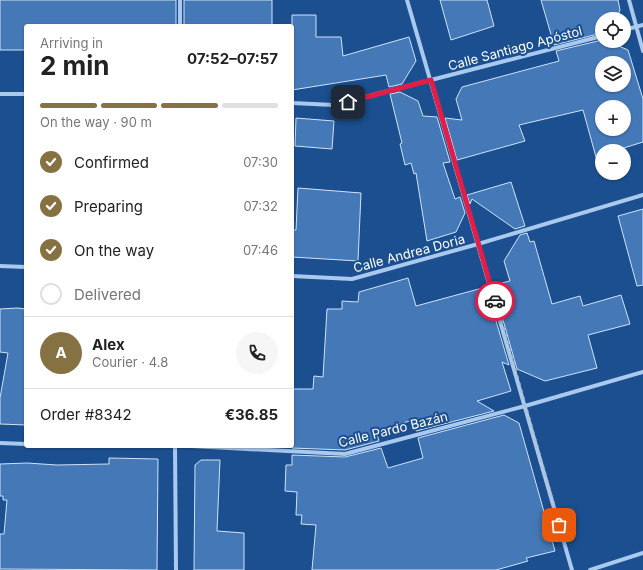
<!DOCTYPE html>
<meta charset="utf-8">
<style>
body{margin:0;font-family:Inter,sans-serif;background:#f6f6f6;color:#222;height:100vh;display:flex;flex-direction:column;font-size:15px;white-space:nowrap}
*{box-sizing:border-box;margin:0}
p{font-size:13px;color:#767676}
.icon{flex:none;width:22px;height:22px;fill:none;stroke:currentColor;stroke-width:2;stroke-linecap:round;stroke-linejoin:round}
.map{position:relative;flex:1;overflow:hidden}
.sheet{position:absolute;left:24px;top:24px;width:270px;height:424px;display:flex;flex-direction:column;background:#fff;border-radius:4px;box-shadow:0 1px 3px #0004}
.sheet>*{flex:none}
.controls{position:absolute;left:595px;top:12px;display:grid;gap:8px}
.controls a{display:grid;place-items:center;width:36px;height:36px;border-radius:50%;background:#fff;box-shadow:0 1px 3px #0004;font-size:20px}
.pin{position:absolute;display:grid;place-items:center;width:34px;height:34px;color:#fff;margin:-17px;border-radius:8px;box-shadow:0 2px 6px #0006}
.courier{position:absolute;display:grid;place-items:center;width:40px;height:40px;margin:-20px;border:3px solid #e11d48;border-radius:50%;background:#fff;color:#222;box-shadow:0 1px 5px #0007}
.overview em{font-style:normal;font-weight:700}
.overview div{display:flex;flex-direction:column-reverse}
.overview{display:flex;align-items:center;justify-content:space-between;height:68px;padding:0 16px}
h1{font-size:26px;font-weight:700;line-height:30px}
.bar{display:grid;grid-template-columns:repeat(4,1fr);gap:6px 4px;align-content:center;height:48px;padding:0 16px}
.bar i{height:5px;border-radius:3px;background:#e0e0e0}
.bar .selected{background:#857141}
.bar p{grid-column:span 4}
.line{display:flex;align-items:center;gap:10px;padding:0 16px;border-top:1px solid #e0e0e0}
.line div{flex:1}
.round{display:grid;place-items:center;flex:none;width:42px;height:42px;border-radius:21px;background:#f6f6f6}
ol{padding:0 16px;list-style:none}
li{display:flex;align-items:center;gap:12px;height:44px}
li p{margin-inline-start:auto}
li .icon{padding:4px;border-radius:50%;background:#857141;color:#fff;stroke-width:4}
li:last-child{color:#767676}
li i{width:22px;height:22px;border:2px solid #e0e0e0;border-radius:50%}
.map>svg:first-child{display:block}
.building{fill:#4478b7;stroke:#cfe3fa;fill-rule:evenodd}
.lines{fill:none;stroke-linecap:round;stroke-linejoin:round}
.minor{stroke:#a9c9ee;stroke-width:4}
.done{stroke:#afc1d8;stroke-width:4;stroke-dasharray:0 7.2}
.route{stroke:#e11d48;stroke-width:5}
.labels{text-anchor:middle;stroke-width:4;stroke-linejoin:round;paint-order:stroke}
.street-label{font-size:13px;fill:#fff;stroke:#1b4f8f}
</style>
<div class="map">
<svg width="643" height="570" viewBox="0 0 643 570">
<rect width="100%" height="100%" fill="#1b4f8f"/>
<g class="building">
<polygon points="0,0 176,0 176,26 26,26 26,50 0,50"/>
<rect x="184" y="0" width="88" height="26"/>
<polygon points="440,0 487,0 494,26 451,40"/>
<polygon points="541,0 618,0 620,10 616,19 602,19 602,33 554,45"/>
<polygon points="292,15 316,15 316,37 341,37 343,56 409,37 416,61 402,84 389,87 386,75 292,90"/>
<path d="M602 40V41H607L628 50 643 99V142L614 151H602V155L596 157 583 110 519 125 525 141 457 160 445 118 462 120 456 99 462 87 559 61 556 51ZM602 63H624V85H602ZM602 107H624V129H602Z"/>
<polygon points="400,92 418,101 423,116 437,117 450,162 443,163 455,199 460,197 465,213 456,232 427,241 416,173 414,174 411,163 405,165 400,144 402,143 390,94"/>
<polygon points="296,118 334,121 332,149 295,146"/>
<polygon points="511,182 525,226 515,229 472,199 470,204 467,195"/>
<polygon points="298,188 361,193 358,261 292,257 292,230 296,230"/>
<polygon points="643,209 643,285 637,286 618,216"/>
<polygon points="527,233 530,242 534,241 552,304 580,296 583,306 621,295 630,324 588,335 597,368 545,381 517,369 493,285 510,281 504,261 520,235"/>
<polygon points="408,278 416,306 486,287 509,365 502,362 511,391 477,401 494,411 416,431 413,420 376,431 379,441 345,450 292,448 292,389 313,389 314,376 323,377 327,309 342,309 342,301 358,302 359,292"/>
<polygon points="17,308 26,309 26,425 0,424 0,398 8,353 0,352 0,309"/>
<polygon points="504,415 519,423 555,551 526,558 528,561 496,570 312,570 316,525 301,524 302,515 296,515 297,492 285,491 286,465 292,465 292,455 345,457 381,448 388,468 423,458 418,438"/>
<polygon points="109,458 158,459 157,570 0,569 0,534 4,534 7,500 3,500 3,496 0,496 0,464 27,463 57,465 109,464"/>
<polygon points="201,460 220,460 217,531 244,533 244,570 194,570 195,465"/>
</g>
<g class="lines">
<g class="minor">
<polyline points="180,0 180,26"/>
<polyline points="407,0 572,570"/>
<polyline points="629,0 643,51"/>
<polyline points="624,30 643,25"/>
<polyline points="0,94 26,94"/>
<polyline points="292,103 334,105 602,36"/>
<polyline points="0,266 26,267"/>
<polyline points="292,276 352,279 478,244 643,195"/>
<polyline points="0,443 26,444"/>
<polyline points="175,446 176,570"/>
<polyline points="191,446 345,454 525,406 643,372"/>
<polyline points="590,570 643,553"/>
</g>
</g>
<g class="lines">
<polyline class="done" points="495,301 559,525"/>
<polyline class="route" points="348,102 431,80 495,301"/>
</g>
<g class="labels">
<g class="street-label">
<text transform="translate(515 48) rotate(-15)" y="5">Calle Santiago Apóstol</text>
<text transform="translate(409 253) rotate(-15)" y="5">Calle Andrea Doria</text>
<text transform="translate(393 429) rotate(-14)" y="5">Calle Pardo Bazán</text>
</g>
</g>
</svg>
<div class="controls">
<a><svg class="icon" aria-label="locate" viewBox="0 0 24 24"><circle cx="12" cy="12" r="6"/><path d="M12 2v4M12 18v4M2 12h4M18 12h4"/></svg></a>
<a><svg class="icon" aria-label="layers" viewBox="0 0 24 24"><path d="M12 4l9 5-9 5-9-5zM3 14l9 5 9-5"/></svg></a>
<a>+</a>
<a>−</a>
</div>
<div class="pin" style="left:559px;top:525px;background:#ea580c"><svg class="icon" aria-label="bag" viewBox="0 0 24 24"><path d="M5 8h14l-1 12H6zM9 8a3 3 0 0 1 6 0"/></svg></div>
<div class="pin" style="left:348px;top:102px;background:#1f2937"><svg class="icon" aria-label="home" viewBox="0 0 24 24"><path d="M3 11l9-7 9 7M6 9v11h12V9"/></svg></div>
<div class="courier" style="left:495px;top:301px"><svg class="icon" aria-label="car" viewBox="0 0 24 24"><path d="M5 17H2v-5l4-1 3-4h7l3 4 3 1v5h-3M9 17h6M6 11h13"/><circle cx="7" cy="17" r="2"/><circle cx="17" cy="17" r="2"/></svg></div>
<section class="sheet">
<div class="overview"><div><h1>2 min</h1><p>Arriving in</p></div><em>07:52–07:57</em></div>
<div class="bar"><i class="selected"></i><i class="selected"></i><i class="selected"></i><i></i><p>On the way · 90 m</p></div>
<ol>
<li><svg class="icon" aria-label="check" viewBox="0 0 24 24"><path d="M5 12l5 5 9-10"/></svg>Confirmed<p>07:30</p></li>
<li><svg class="icon" aria-label="check" viewBox="0 0 24 24"><path d="M5 12l5 5 9-10"/></svg>Preparing<p>07:32</p></li>
<li><svg class="icon" aria-label="check" viewBox="0 0 24 24"><path d="M5 12l5 5 9-10"/></svg>On the way<p>07:46</p></li>
<li><i></i>Delivered</li>
</ol>
<div class="line" style="height:72px"><b class="round" style="background:#857141;color:#fff">A</b><div><b>Alex</b><p>Courier · 4.8</p></div><a class="round"><svg class="icon" aria-label="phone" viewBox="0 0 24 24"><path d="M5 4h4l2 5-3 2q2 4 5 5l2-3 5 2v4C11 20 4 13 5 4z"/></svg></a></div>
<div class="line" style="height:52px"><div>Order #8342</div><b>€36.85</b></div>
</section>
</div>
